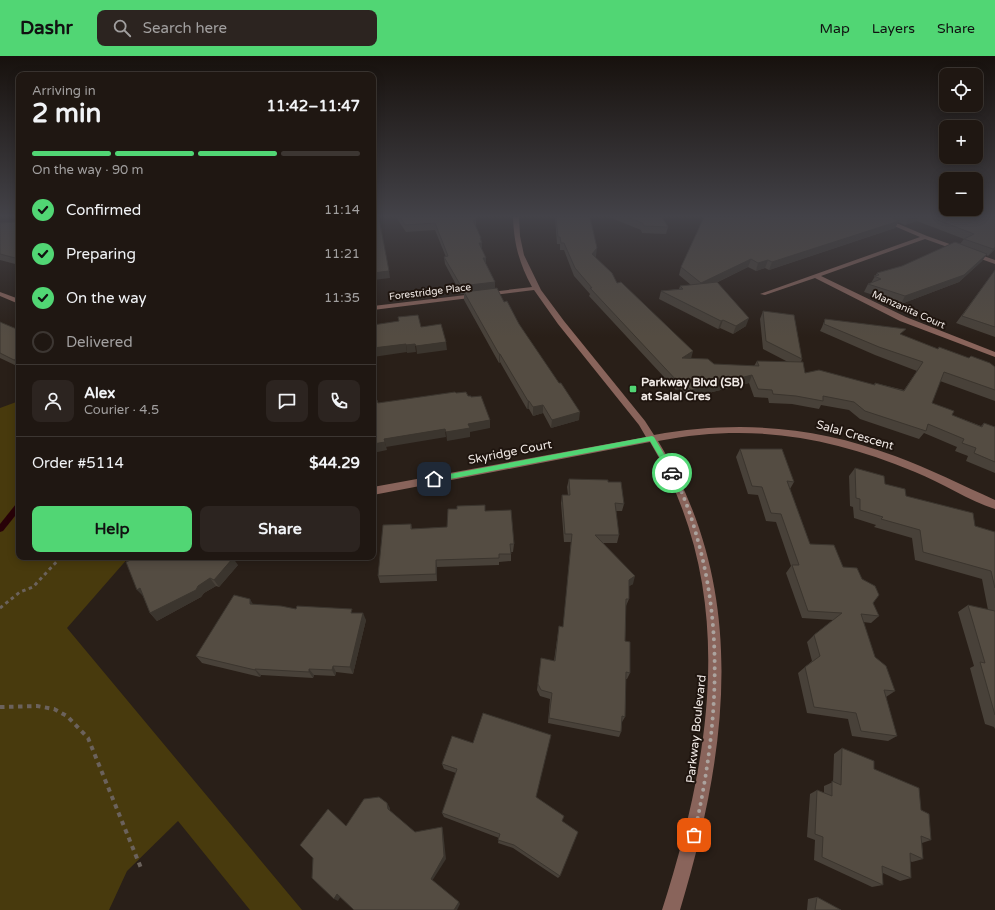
<!DOCTYPE html>
<meta charset="utf-8">
<style>
body{margin:0;font-family:"Varela Round",sans-serif;background:#2c2420;color:#f1f3f6;height:100vh;display:flex;flex-direction:column;font-size:15px;white-space:nowrap}
*{box-sizing:border-box;margin:0}
p{font-size:13px;color:#a19f9f}
.icon{flex:none;width:22px;height:22px;fill:none;stroke:currentColor;stroke-width:2;stroke-linecap:round;stroke-linejoin:round}
.map{position:relative;flex:1;overflow:hidden}
.details{position:absolute;left:16px;top:16px;width:360px;height:488px;display:flex;flex-direction:column;background:#1f1712;border-radius:8px;box-shadow:0 2px 10px #0003,0 0 0 1px #3c3632}
.details>*{flex:none}
.fabs{position:absolute;left:939px;top:12px;display:grid;gap:8px}
.fabs a{display:grid;place-items:center;width:44px;height:44px;border-radius:8px;background:#1f1712;box-shadow:0 2px 10px #0003,0 0 0 1px #3c3632;font-size:20px}
.pin{position:absolute;display:grid;place-items:center;width:34px;height:34px;color:#fff;margin:-17px;border-radius:8px;box-shadow:0 2px 6px #0006}
.courier{position:absolute;display:grid;place-items:center;width:40px;height:40px;margin:-20px;border:3px solid #51d674;border-radius:50%;background:#fff;color:#222;box-shadow:0 1px 5px #0007}
.overview em{font-style:normal;font-weight:700}
.overview div{display:flex;flex-direction:column-reverse}
.overview{display:flex;align-items:center;justify-content:space-between;height:68px;padding:0 16px}
h1{font-size:26px;font-weight:700;line-height:30px}
.bar{display:grid;grid-template-columns:repeat(4,1fr);gap:6px 4px;align-content:center;height:48px;padding:0 16px}
.bar i{height:5px;border-radius:3px;background:#3c3632}
.bar .selected{background:#51d674}
.bar p{grid-column:span 4}
.line{display:flex;align-items:center;gap:10px;padding:0 16px;border-top:1px solid #3c3632}
.line div{flex:1}
.round{display:grid;place-items:center;flex:none;width:42px;height:42px;border-radius:8px;background:#2c2420}
ol{padding:0 16px;list-style:none}
li{display:flex;align-items:center;gap:12px;height:44px}
li p{margin-inline-start:auto}
li .icon{padding:4px;border-radius:50%;background:#51d674;color:#111;stroke-width:4}
li:last-child{color:#a19f9f}
li i{width:22px;height:22px;border:2px solid #3c3632;border-radius:50%}
.button{display:flex;gap:8px;margin-top:auto;padding:8px 16px}
.button a{flex:1;height:46px;border-radius:8px;background:#51d674;color:#111;font-size:16px;font-weight:700;line-height:46px;text-align:center}
.button a+a{background:#2c2420;color:#f1f3f6}
header{display:flex;align-items:center;gap:24px;box-sizing:border-box;height:56px;padding:0 20px;background:#51d674;color:#111}
header strong{font-size:19px}
nav{display:flex;gap:22px;margin-inline-start:auto;font-size:14px}
.search{width:280px;height:36px;background:#2c2420;display:flex;align-items:center;gap:10px;box-sizing:border-box;padding:0 14px;border-radius:8px;color:#a19f9f;font-size:15px}
.map>svg:first-child{display:block}
.green{fill:#483a0d}
.lines{fill:none;stroke-linecap:round;stroke-linejoin:round}
.stream{fill:#280208;fill-rule:evenodd}
.path-far1{stroke:#6b625c;stroke-width:3;stroke-dasharray:3.5 3.5;stroke-linecap:butt}
.path{stroke:#6b625c;stroke-width:4;stroke-dasharray:4.5 4.5;stroke-linecap:butt}
.minor{fill:#89645b;fill-rule:evenodd}
.wall{fill:#484139}
.shaded-wall{fill:#3b352e}
.building{fill:#544c42;stroke:#3b352e}
.route{fill:#51d674}
.done{stroke:#aba39e;stroke-width:4;stroke-dasharray:0 7.2}
.poi-dot{fill:#51d674;stroke:#1f150f;stroke-width:1.5}
.labels{text-anchor:middle;stroke-width:4;stroke-linejoin:round;paint-order:stroke}
.far-street-label{font-size:10px;fill:#f1eae6;stroke:#1f150f}
.poi-label{font-size:12px;font-weight:bold;fill:#f1eae6;stroke:#1f150f;text-anchor:start}
.street-label{font-size:12px;fill:#f1eae6;stroke:#1f150f}
</style>
<header>
<strong>Dashr</strong>
<div class="search"><svg class="icon" aria-label="search" viewBox="0 0 24 24"><circle cx="10" cy="10" r="6"/><path d="M15 15l6 6"/></svg>Search here</div>
<nav><a>Map</a><a>Layers</a><a>Share</a></nav>
</header>
<div class="map">
<svg width="995" height="854" viewBox="0 0 995 854">
<rect width="100%" height="100%" fill="#291f18"/>
<polygon class="green" points="19,345 19,501 129,501 67,572 302,854 250,854 178,765 127,815 109,854 0,854 0,352"/>
<g class="lines">
<polygon class="stream" points="19,447 19,455 3,475 0,476 0,468 16,448"/>
<polyline class="path-far1" points="0,552 20,536 33,531 61,501"/>
<polyline class="path" points="0,651 37,650 54,653 67,660 88,682 141,812"/>
<g class="minor">
<path d="M513 161H519L520 180 524 199 541 234 564 265 645 365 654 379C738 364 816 370 895 400 930 413 962 429 995 444V453C969 445 941 426 915 416 829 380 751 367 658 385 750 534 728 694 680 854H662C712 698 739 534 650 386L373 439V431L646 381 639 369 558 268 534 234 373 254V250L532 231C519 207 514 188 513 161Z"/>
<polygon points="873,161 882,161 927,180 995,204 995,208 925,183 821,220 906,261 995,296 995,301 900,265 815,222 765,239 760,238 920,181"/>
<polygon points="0,236 19,243 19,248 0,240"/>
</g>
</g>
<g class="wall">
<polygon points="396,161 476,161 476,171 481,182 482,194 486,202 486,208 495,226 495,233 519,268 579,364 551,372 543,357 533,360 529,353 527,353 500,306 499,307 464,244 464,238 461,238 445,208 444,201 446,201 435,174 406,176"/>
<polygon points="555,161 590,161 596,200 595,201 617,227 691,302 714,308 754,310 757,305 788,306 763,293 760,263 763,255 802,303 801,306 805,317 874,329 875,327 904,334 917,315 875,299 820,275 822,271 825,263 902,279 938,293 995,311 995,345 940,325 932,347 952,359 981,370 984,367 995,371 995,417 966,405 968,400 955,395 957,391 924,377 919,383 860,363 849,354 821,349 819,353 792,348 769,347 768,342 754,341 749,327 688,342 680,333 676,334 589,240 590,238 574,220 564,194 560,194 560,188 557,188"/>
<polygon points="609,161 662,161 668,171 666,178 642,177 641,174"/>
<polygon points="704,161 995,161 995,193 988,200 986,199 982,205 959,226 901,248 864,236 868,228 871,227 877,217 902,210 960,188 964,183 917,165 905,169 898,166 895,172 769,214 765,212 756,215 748,211 716,227 746,270 733,278 720,272 718,273 659,243 661,235 679,233 680,230 691,229 679,219 681,211"/>
<polygon points="19,163 19,209 0,204 0,167 15,166"/>
<polygon points="995,214 995,281 956,267"/>
<polygon points="0,266 19,274 19,311 0,302"/>
<polygon points="740,393 794,426 790,433 810,488 843,511 873,547 879,560 871,567 863,566 875,601 895,635 886,641 897,680 888,685 852,680 848,663 807,657 798,617 812,605 807,586 814,579 833,564 802,562 786,517 791,510 776,466 766,465 758,439 748,438 736,401"/>
<polygon points="855,412 885,428 906,440 975,470 995,476 995,673 994,671 985,668 970,612 974,610 958,556 968,549 988,554 982,523 915,504 912,482 874,471 876,469 854,462 853,451 850,450 849,420"/>
<polygon points="569,423 608,426 624,448 622,455 616,455 619,479 617,487 603,487 633,528 629,530 629,543 626,550 625,585 630,617 627,623 626,623 625,661 622,666 621,676 619,681 548,667 550,643 540,640 537,634 541,602 554,605 559,570 563,571 571,486 564,486 561,447 562,439 568,439 567,431"/>
<polygon points="485,455 514,488 513,496 511,496 511,505 499,506 499,509 437,511 437,525 380,527 378,520 411,468 412,473 447,471"/>
<polygon points="238,509 219,531 216,530 204,537 201,541 157,565 150,557 143,540"/>
<polygon points="253,548 296,553 353,557 366,564 353,618 336,616 335,620 314,619 313,622 261,619 260,621 202,607 196,600"/>
<polygon points="842,692 874,713 921,754 931,784 922,787 923,803 912,806 910,805 911,822 900,825 883,817 883,829 872,831 814,804 815,784 807,781 810,738 817,734 824,737 824,730 833,726 834,698"/>
<polygon points="442,708 536,741 562,765 560,820 558,822 513,792 498,787 499,782 444,761 442,757 456,717 444,713"/>
<polygon points="817,841 841,854 807,854 808,843"/>
</g>
<g class="shaded-wall">
<polygon points="911,161 919,161 917,165 905,169 909,162"/>
<polygon points="899,165 895,172 769,214 772,206"/>
<polygon points="480,182 481,182 482,194 479,187"/>
<polygon points="995,191 995,193 988,200 993,193"/>
<polygon points="597,192 596,200 591,206 592,198"/>
<polygon points="987,198 982,205 959,226 901,248 905,240"/>
<polygon points="483,202 486,202 486,209"/>
<polygon points="751,203 748,211 699,235 701,227"/>
<polygon points="768,204 765,212 756,215 758,207"/>
<polygon points="389,215 390,222 373,224 373,217"/>
<polygon points="495,226 495,234 464,236 464,238 461,238 461,230"/>
<polygon points="749,262 746,270 733,278 736,270"/>
<polygon points="723,264 720,272 718,273 721,265"/>
<polygon points="446,286 447,294 417,298 416,290"/>
<polygon points="406,288 407,296 373,301 373,292"/>
<polygon points="415,288 416,296 407,297 406,289"/>
<polygon points="693,295 691,303 682,302"/>
<polygon points="499,298 500,298 500,306 499,307"/>
<polygon points="18,302 19,304 19,310 14,304"/>
<polygon points="752,319 749,327 688,342 691,334"/>
<polygon points="683,325 680,333 676,334 678,326"/>
<polygon points="528,345 529,345 529,353 527,353"/>
<polygon points="543,349 543,357 533,360 533,351"/>
<polygon points="580,356 579,364 551,372 552,364"/>
<polygon points="490,364 490,372 470,376 470,381 447,385 446,376 468,368"/>
<polygon points="445,373 446,381 386,391 384,383"/>
<polygon points="385,386 387,394 373,397 373,388"/>
<polygon points="233,502 238,509 219,531 214,524"/>
<polygon points="436,504 437,511 437,525 436,518"/>
<polygon points="635,520 633,528 626,532 629,524"/>
<polygon points="210,522 216,530 204,537 201,541 157,565 150,557"/>
<polygon points="140,532 144,541 137,534"/>
<polygon points="250,543 254,550 250,548"/>
<polygon points="363,557 366,564 353,618 350,611"/>
<polygon points="333,610 336,616 335,620 332,614"/>
<polygon points="255,613 261,619 260,621 255,614"/>
<polygon points="309,613 314,619 313,622 309,616"/>
<polygon points="387,747 390,752 390,757 388,753"/>
<polygon points="442,771 443,775 446,803 432,825 431,823"/>
<polygon points="337,838 341,840 338,845 334,843"/>
<polygon points="459,846 460,848 457,854 454,854"/>
</g>
<g class="building">
<polygon points="400,161 476,161 476,164 473,164 481,182 480,182 482,187 479,187 486,202 483,202 495,226 461,230 444,201 448,200 435,167 405,169"/>
<polygon points="556,161 590,161 597,192 592,198 612,217 617,227 621,226 693,295 682,302 708,303 714,308 759,310 757,305 803,306 805,317 819,314 875,329 875,327 904,335 923,306 879,291 824,268 825,263 906,273 900,278 938,293 939,291 969,302 971,300 990,307 995,311 995,334 944,316 932,347 954,355 952,359 982,371 984,367 995,371 995,406 974,397 976,392 962,387 964,383 928,368 926,375 865,355 854,346 823,340 823,345 796,340 773,338 772,334 758,333 752,319 691,334 683,325 678,326 590,232 592,232 575,212 564,187 561,187 560,181 558,181"/>
<polygon points="628,161 662,161 668,171 644,170 642,167"/>
<polygon points="704,161 764,162 762,161 891,161 899,165 772,206 768,204 758,207 751,203 701,227 681,211"/>
<polygon points="930,161 995,161 995,191 993,193 964,183 974,178"/>
<polygon points="373,162 379,162 389,215 373,217"/>
<polygon points="19,163 19,203 0,198 0,167 15,166"/>
<polygon points="955,186 987,198 964,219 905,240 868,228 881,223 874,220 879,219 877,217 902,210"/>
<polygon points="995,214 995,271 962,260"/>
<polygon points="717,226 749,262 736,270 723,264 721,265 661,235 683,233 680,230"/>
<polygon points="497,232 504,246 507,245 519,268 559,327 561,327 580,356 552,364 543,349 533,351 529,345 528,345 500,298 499,298 464,236"/>
<polygon points="763,255 794,259 802,303 766,285"/>
<polygon points="418,259 421,271 441,268 446,286 416,290 415,288 406,289 406,288 373,292 373,269 399,265 398,261"/>
<polygon points="0,266 19,274 19,302 18,302 14,304 0,297"/>
<polygon points="455,336 456,337 466,336 468,340 471,340 471,341 481,340 490,364 468,368 470,372 446,376 445,373 384,383 385,386 373,388 373,345 377,344 378,347"/>
<polygon points="740,393 782,393 794,426 787,425 810,488 834,489 843,511 857,512 862,523 875,530 879,539 873,547 879,560 861,558 875,601 886,610 895,635 884,634 897,680 861,675 856,657 814,651 805,611 820,600 814,579 842,557 808,555 792,509 799,509 781,458 771,457 762,431 752,430"/>
<polygon points="855,412 884,420 885,428 905,433 906,440 973,457 975,470 995,476 995,532 991,515 923,496 920,474 881,463 883,461 860,454 860,443 856,442"/>
<polygon points="569,423 608,424 608,426 621,426 624,448 615,447 619,479 595,479 635,520 629,524 629,543 626,543 625,585 630,586 630,617 626,616 625,661 622,660 621,676 549,662 552,637 541,634 538,628 541,602 555,605 559,570 563,571 572,478 565,478 562,439 570,439"/>
<polygon points="485,449 485,455 511,454 514,488 510,488 511,498 499,498 499,502 436,504 436,518 378,520 383,469 411,468 411,473 447,471 448,453 457,453 457,450"/>
<polygon points="138,501 232,501 233,502 214,524 210,522 198,530 196,534 150,557 140,532 137,534 126,506"/>
<polygon points="234,539 250,543 250,548 281,550 296,553 297,550 352,553 351,557 363,557 350,611 333,610 332,614 309,613 309,616 255,613 255,614 196,600"/>
<polygon points="968,549 995,555 995,659 980,606 985,607"/>
<polygon points="483,657 551,679 536,741 564,760 562,765 578,776 560,820 514,789 498,784 500,778 442,757 457,713 442,708 452,680 473,687"/>
<polygon points="842,692 874,705 874,713 919,732 921,754 929,758 931,784 921,780 923,803 910,797 911,822 882,810 883,829 822,801 823,781 815,778 817,734 832,740 832,725 841,729"/>
<polygon points="379,741 387,747 388,753 415,776 442,771 444,800 431,823 459,846 454,854 354,854 337,838 334,843 312,822 313,802 300,789 328,753 346,770 364,743"/>
<polygon points="817,841 841,854 815,854"/>
</g>
<linearGradient id="sky" x2="0" y2="1"><stop stop-color="#17110d"/><stop offset="0.57" stop-color="#434248"/><stop offset="1" stop-color="#434248" stop-opacity="0"/></linearGradient>
<rect width="995" height="281" fill="url(#sky)"/>
<polygon class="route" points="652,380 654,381 674,415 674,419 670,419 650,385 434,426 431,423 434,421"/>
<g class="lines">
<path class="done" d="M672 417C684 438 692 462 698 485 725 582 716 682 694 779"/>
</g>
<rect class="poi-dot" x="629" y="329" width="8" height="8" rx="2"/>
<g class="labels">
<g class="far-street-label">
<text transform="translate(430 235) rotate(-7)" y="4">Forestridge Place</text>
<text transform="translate(909 253) rotate(24)" y="4">Manzanita Court</text>
</g>
<g class="poi-label">
<text x="641" y="330">Parkway Blvd (SB)<tspan x="641" dy="14">at Salal Cres</tspan></text>
</g>
<g class="street-label">
<text transform="translate(855 379) rotate(16)" y="4">Salal Crescent</text>
<text transform="translate(510 396) rotate(-11)" y="4">Skyridge Court</text>
<text transform="translate(696 673) rotate(-84)" y="4">Parkway Boulevard</text>
</g>
</g>
</svg>
<div class="fabs">
<a><svg class="icon" aria-label="locate" viewBox="0 0 24 24"><circle cx="12" cy="12" r="6"/><path d="M12 2v4M12 18v4M2 12h4M18 12h4"/></svg></a>
<a>+</a>
<a>−</a>
</div>
<div class="pin" style="left:694px;top:779px;background:#ea580c"><svg class="icon" aria-label="bag" viewBox="0 0 24 24"><path d="M5 8h14l-1 12H6zM9 8a3 3 0 0 1 6 0"/></svg></div>
<div class="pin" style="left:434px;top:423px;background:#1f2937"><svg class="icon" aria-label="home" viewBox="0 0 24 24"><path d="M3 11l9-7 9 7M6 9v11h12V9"/></svg></div>
<div class="courier" style="left:672px;top:417px"><svg class="icon" aria-label="car" viewBox="0 0 24 24"><path d="M5 17H2v-5l4-1 3-4h7l3 4 3 1v5h-3M9 17h6M6 11h13"/><circle cx="7" cy="17" r="2"/><circle cx="17" cy="17" r="2"/></svg></div>
<section class="details">
<div class="overview"><div><h1>2 min</h1><p>Arriving in</p></div><em>11:42–11:47</em></div>
<div class="bar"><i class="selected"></i><i class="selected"></i><i class="selected"></i><i></i><p>On the way · 90 m</p></div>
<ol>
<li><svg class="icon" aria-label="check" viewBox="0 0 24 24"><path d="M5 12l5 5 9-10"/></svg>Confirmed<p>11:14</p></li>
<li><svg class="icon" aria-label="check" viewBox="0 0 24 24"><path d="M5 12l5 5 9-10"/></svg>Preparing<p>11:21</p></li>
<li><svg class="icon" aria-label="check" viewBox="0 0 24 24"><path d="M5 12l5 5 9-10"/></svg>On the way<p>11:35</p></li>
<li><i></i>Delivered</li>
</ol>
<div class="line" style="height:72px"><a class="round"><svg class="icon" aria-label="person" viewBox="0 0 24 24"><circle cx="12" cy="8" r="4"/><path d="M4 21q1-7 8-7t8 7"/></svg></a><div><b>Alex</b><p>Courier · 4.5</p></div><a class="round"><svg class="icon" aria-label="chat" viewBox="0 0 24 24"><path d="M4 5h16v11H9l-5 4z"/></svg></a><a class="round"><svg class="icon" aria-label="phone" viewBox="0 0 24 24"><path d="M5 4h4l2 5-3 2q2 4 5 5l2-3 5 2v4C11 20 4 13 5 4z"/></svg></a></div>
<div class="line" style="height:52px"><div>Order #5114</div><b>$44.29</b></div>
<div class="button"><a>Help</a><a>Share</a></div>
</section>
</div>
